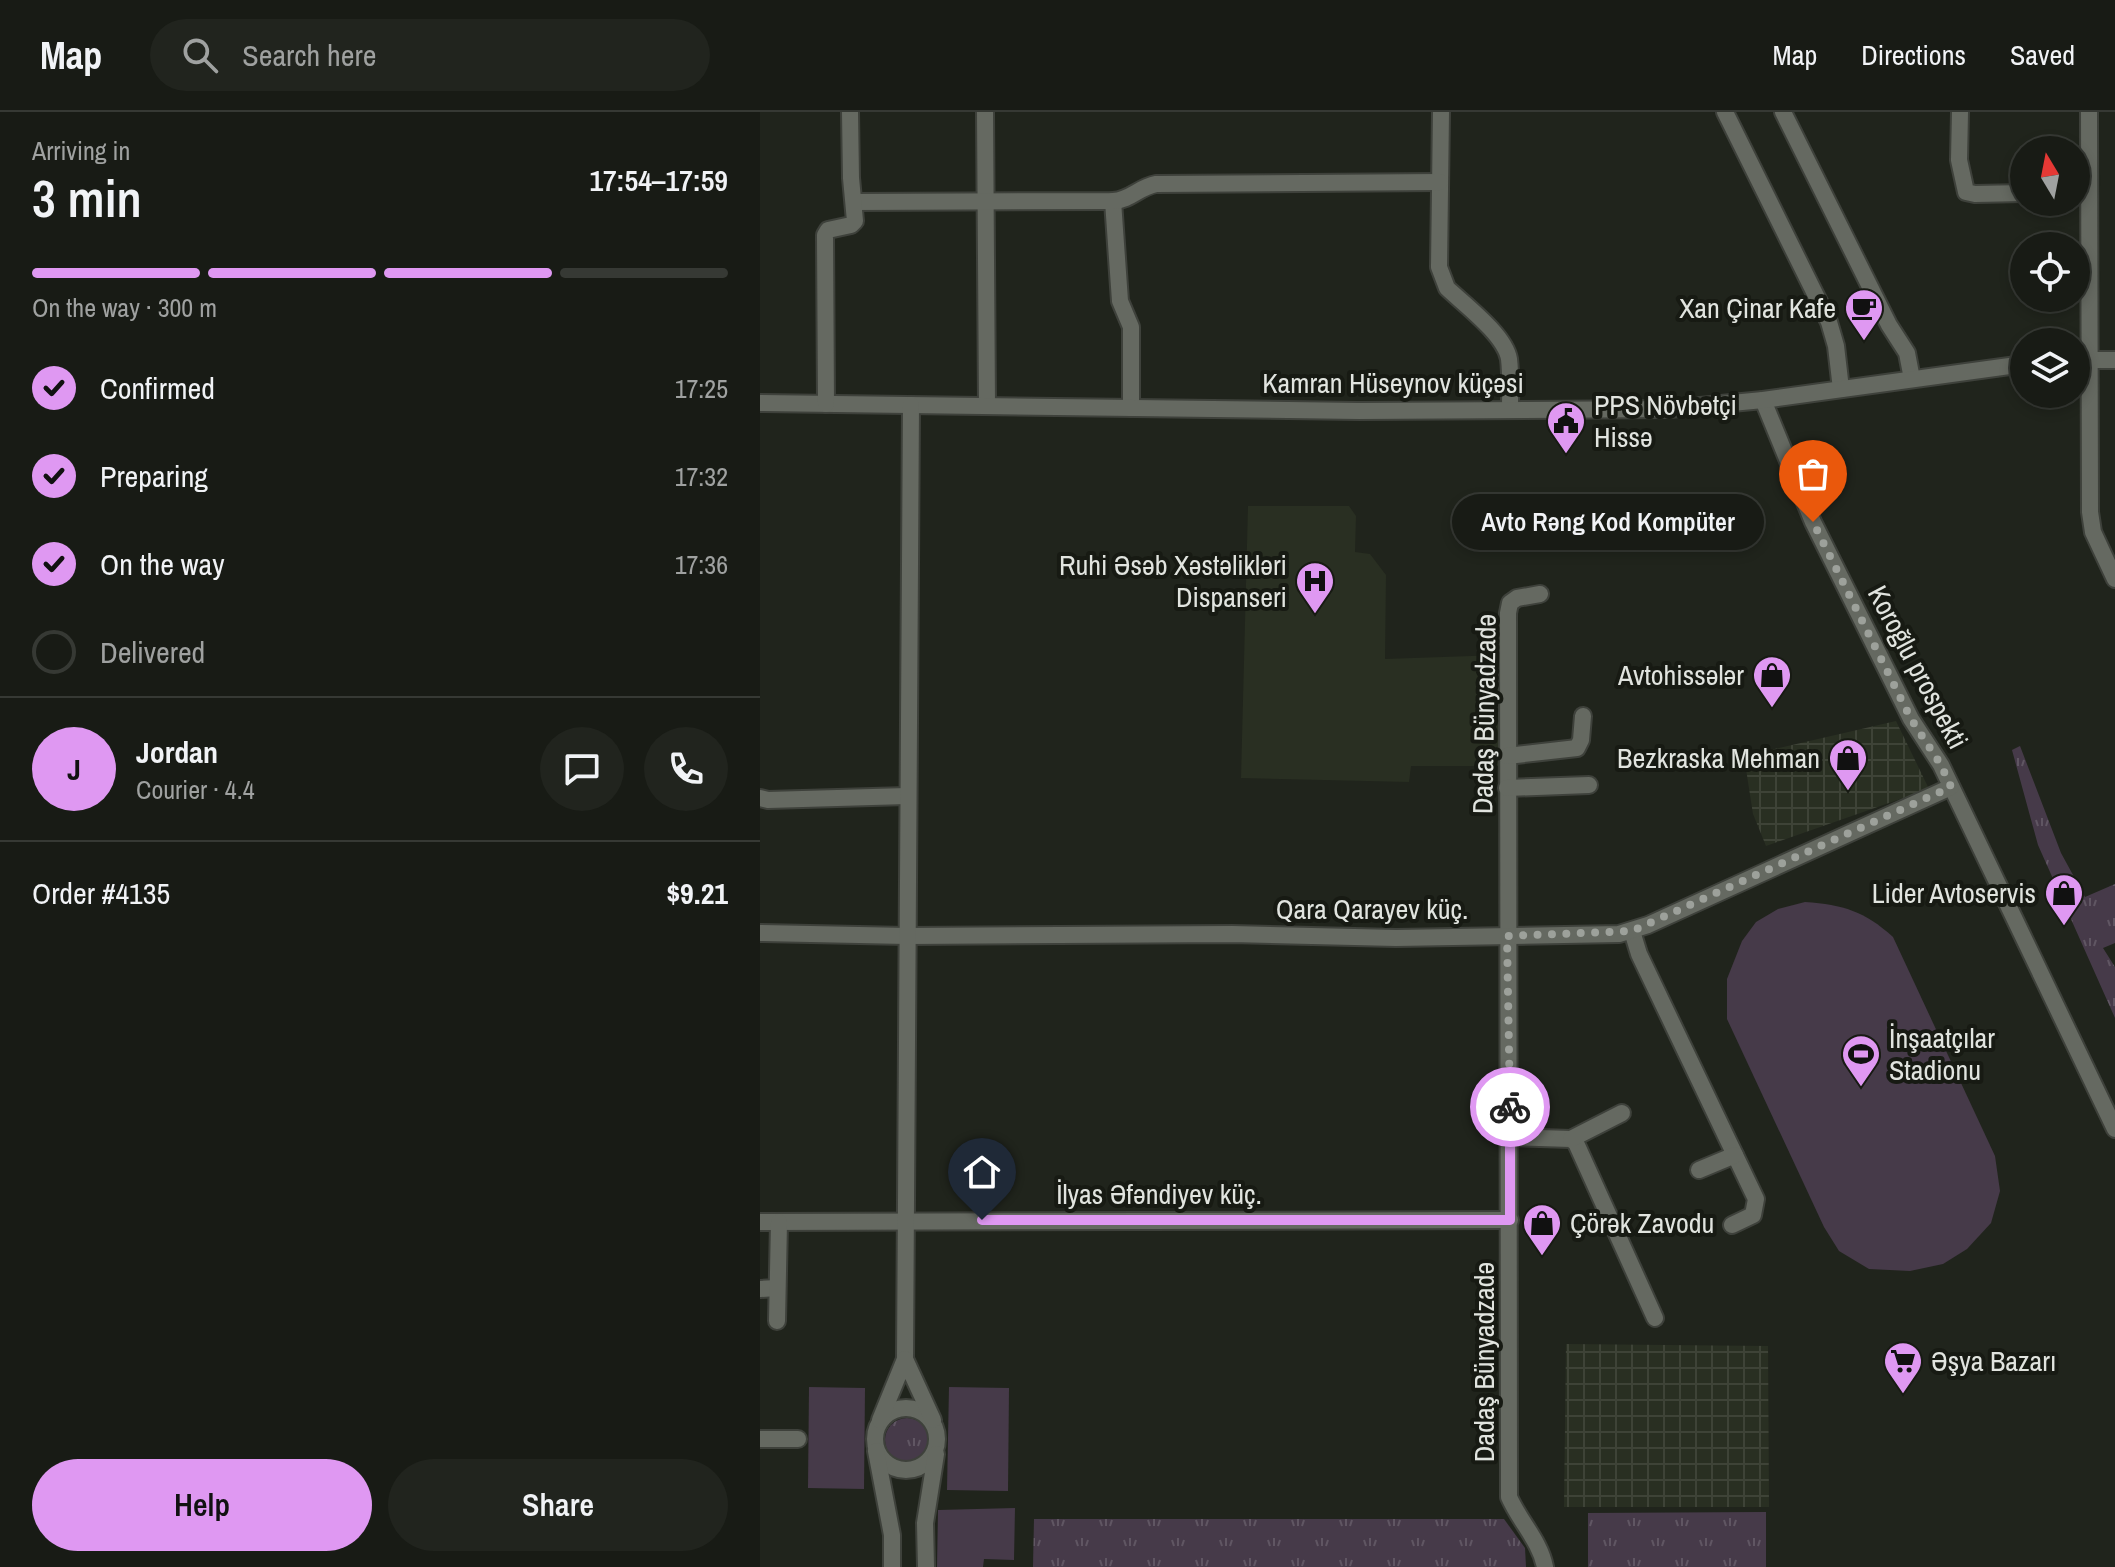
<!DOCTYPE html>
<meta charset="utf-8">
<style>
body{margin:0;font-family:"Archivo Narrow",sans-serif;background:#21241e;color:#f1f3f6;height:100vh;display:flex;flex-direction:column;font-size:30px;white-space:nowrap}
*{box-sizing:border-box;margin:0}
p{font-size:26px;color:#9fa1a0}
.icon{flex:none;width:44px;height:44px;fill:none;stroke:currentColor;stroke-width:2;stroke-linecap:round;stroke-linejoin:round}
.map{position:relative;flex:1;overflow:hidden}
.details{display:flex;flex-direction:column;background:#181b15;width:760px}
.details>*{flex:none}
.needle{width:52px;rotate:350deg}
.fabs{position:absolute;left:1250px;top:24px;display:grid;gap:16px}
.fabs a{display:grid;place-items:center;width:80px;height:80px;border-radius:50%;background:#181b15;box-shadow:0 4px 12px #0003,0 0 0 2px #363934;font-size:40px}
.pin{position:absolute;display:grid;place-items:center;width:68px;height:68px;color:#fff;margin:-82px -34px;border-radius:50% 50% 50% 0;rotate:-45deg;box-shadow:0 0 8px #0007}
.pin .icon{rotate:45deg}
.courier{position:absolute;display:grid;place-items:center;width:80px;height:80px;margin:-40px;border:6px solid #df98f2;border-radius:50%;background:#fff;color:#222;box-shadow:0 2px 10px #0007}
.bubble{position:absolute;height:56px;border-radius:28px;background:#181b15;box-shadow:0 4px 12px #0003,0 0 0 2px #363934;font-size:26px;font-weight:600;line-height:56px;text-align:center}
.summary em{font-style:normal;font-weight:600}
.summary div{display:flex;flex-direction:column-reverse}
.summary{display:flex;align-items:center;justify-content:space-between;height:136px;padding:0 32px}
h1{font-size:52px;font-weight:600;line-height:60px}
.bar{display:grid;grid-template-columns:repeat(4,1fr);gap:12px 8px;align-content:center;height:96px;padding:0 32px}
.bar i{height:10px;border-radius:6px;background:#363934}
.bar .selected{background:#df98f2}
.bar p{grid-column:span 4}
.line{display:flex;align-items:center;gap:20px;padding:0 32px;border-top:2px solid #363934}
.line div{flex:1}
.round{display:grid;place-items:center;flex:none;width:84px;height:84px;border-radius:42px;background:#21241e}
ol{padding:0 32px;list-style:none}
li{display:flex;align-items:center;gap:24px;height:88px}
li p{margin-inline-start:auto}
li .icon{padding:8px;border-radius:50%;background:#df98f2;color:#111;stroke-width:4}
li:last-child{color:#9fa1a0}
li i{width:44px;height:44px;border:4px solid #363934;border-radius:50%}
.button{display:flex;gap:16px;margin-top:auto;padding:16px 32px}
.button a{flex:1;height:92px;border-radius:48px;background:#df98f2;color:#111;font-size:32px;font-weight:600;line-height:92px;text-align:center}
.button a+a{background:#21241e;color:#f1f3f6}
header{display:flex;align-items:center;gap:48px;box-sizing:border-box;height:112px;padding:0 40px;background:#181b15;border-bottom:2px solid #363934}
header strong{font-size:38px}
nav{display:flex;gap:44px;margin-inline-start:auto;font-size:28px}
.search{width:560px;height:72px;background:#21241e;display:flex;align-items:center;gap:20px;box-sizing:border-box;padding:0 28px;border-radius:44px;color:#9fa1a0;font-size:30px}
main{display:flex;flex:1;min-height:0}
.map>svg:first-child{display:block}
.built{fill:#292f22}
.industrial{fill:url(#industrial-grid)}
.grass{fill:url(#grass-tufts)}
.park{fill:#463a49}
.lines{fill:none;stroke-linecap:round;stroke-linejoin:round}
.minor-casing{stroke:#3e413b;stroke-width:20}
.minor{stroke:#656961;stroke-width:16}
.done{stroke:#9da19b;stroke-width:8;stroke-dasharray:0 14.4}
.route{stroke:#df98f2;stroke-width:10}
.labels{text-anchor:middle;stroke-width:8;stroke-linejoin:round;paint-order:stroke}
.poi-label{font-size:28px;fill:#e1e4df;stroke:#171a13;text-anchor:end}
.street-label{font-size:28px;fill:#e1e4df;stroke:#171a13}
</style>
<header>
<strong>Map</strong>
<div class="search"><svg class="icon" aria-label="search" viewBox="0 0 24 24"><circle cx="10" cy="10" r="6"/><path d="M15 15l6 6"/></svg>Search here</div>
<nav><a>Map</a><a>Directions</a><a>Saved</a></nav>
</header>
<main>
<section class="details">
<div class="summary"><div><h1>3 min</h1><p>Arriving in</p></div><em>17:54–17:59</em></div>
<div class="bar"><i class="selected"></i><i class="selected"></i><i class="selected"></i><i></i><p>On the way · 300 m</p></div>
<ol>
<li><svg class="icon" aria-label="check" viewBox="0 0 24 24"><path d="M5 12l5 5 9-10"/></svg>Confirmed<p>17:25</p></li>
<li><svg class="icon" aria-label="check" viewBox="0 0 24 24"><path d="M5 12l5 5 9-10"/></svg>Preparing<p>17:32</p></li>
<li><svg class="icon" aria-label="check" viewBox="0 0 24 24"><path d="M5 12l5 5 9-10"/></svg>On the way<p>17:36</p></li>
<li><i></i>Delivered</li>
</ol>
<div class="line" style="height:144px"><b class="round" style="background:#df98f2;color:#111">J</b><div><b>Jordan</b><p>Courier · 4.4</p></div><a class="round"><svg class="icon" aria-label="chat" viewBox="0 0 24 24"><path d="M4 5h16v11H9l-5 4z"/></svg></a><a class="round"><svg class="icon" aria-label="phone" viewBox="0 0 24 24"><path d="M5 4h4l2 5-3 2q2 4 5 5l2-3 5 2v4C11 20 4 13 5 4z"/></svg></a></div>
<div class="line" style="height:104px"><div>Order #4135</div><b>$9.21</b></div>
<div class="button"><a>Help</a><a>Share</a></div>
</section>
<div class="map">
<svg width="1355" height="1455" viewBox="0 0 1355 1455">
<defs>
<pattern id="industrial-grid" width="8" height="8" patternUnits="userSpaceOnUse" patternTransform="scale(2)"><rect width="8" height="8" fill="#292f22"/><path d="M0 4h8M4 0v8" fill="none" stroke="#3e4337"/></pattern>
<pattern id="grass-tufts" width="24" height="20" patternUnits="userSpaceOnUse" patternTransform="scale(2)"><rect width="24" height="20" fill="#463a49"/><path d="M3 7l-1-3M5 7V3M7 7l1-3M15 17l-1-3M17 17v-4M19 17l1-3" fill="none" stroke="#605663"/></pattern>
</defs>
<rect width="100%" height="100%" fill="#20241c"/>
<polygon class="built" points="488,394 589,394 596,404 595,440 610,442 626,463 625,547 740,543 738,654 651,654 649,670 481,666"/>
<g class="industrial">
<polygon points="1136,609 1169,677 1006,734 993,702 984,644"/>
<polygon points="806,1232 1008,1234 1009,1395 804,1395"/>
</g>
<g class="grass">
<polygon points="1260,634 1301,741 1325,785 1355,772 1355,831 1343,836 1355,855 1355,906 1278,733 1252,638"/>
<circle cx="147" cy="1328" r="22"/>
<polygon points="1006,1400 1006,1455 828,1455 828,1401"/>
<polygon points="274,1407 744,1407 765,1436 766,1455 273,1455"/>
</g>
<g class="park">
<path d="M1045 790C1084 793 1104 799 1133 825L1235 1044 1240 1079 1231 1111 1207 1137 1183 1152 1150 1159 1109 1157 1079 1139 1064 1115 967 907V867L982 829 996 810 1018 797Z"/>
<polygon points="49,1275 105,1276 104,1377 48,1376"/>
<polygon points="189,1275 249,1276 248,1379 187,1378"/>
<polygon points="255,1396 254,1448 224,1447 223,1455 177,1455 178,1398"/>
</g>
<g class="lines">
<defs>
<g id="minor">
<polyline points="225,0 227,294"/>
<path d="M681 0 679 155 687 176C705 193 745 223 749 247 751 263 750 281 750 297"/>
<polyline points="965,0 1069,210 1076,234 1081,277"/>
<polyline points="1023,0 1129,213 1147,241 1152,267"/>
<polyline points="1200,0 1199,48 1206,80 1215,82 1264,81"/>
<polyline points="1329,0 1330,400 1333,420 1355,467"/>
<polyline points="353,89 360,189 371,215 371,296"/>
<path d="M94 90 353 89C371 88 379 75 396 72L680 70"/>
<polyline points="1316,248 1355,248"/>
<polyline points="1003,288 1053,410 1151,607 1181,653 1355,1017"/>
<polyline points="0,291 599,299 909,297 1003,288 1264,252"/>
<polyline points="66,292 65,123 68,118 91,113 95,109 91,66 90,0"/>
<path d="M780 482 757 486 750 491 748 501 749 1385C760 1410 780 1429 785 1455"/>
<polyline points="747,644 817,636 821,628 823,604"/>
<polyline points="747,676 829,673"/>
<polyline points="0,686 8,688 147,684"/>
<polyline points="872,819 879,842 996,1087 993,1103 972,1113"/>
<polyline points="0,821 147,824 472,822 636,826 859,822 888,813 1191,675"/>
<polyline points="750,1025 811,1027 816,1031 895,1206"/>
<polyline points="811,1027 862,1001"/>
<polyline points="939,1058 975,1043"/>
<polyline points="0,1110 750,1108"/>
<polyline points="0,1177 17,1176"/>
<polyline points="17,1209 19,1110"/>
<polyline points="145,1247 151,293"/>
<circle cx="146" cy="1327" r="31"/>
<polyline points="120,1308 145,1247 173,1308"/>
<polyline points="0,1327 38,1327"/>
<polyline points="116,1339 132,1423 132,1455"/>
<polyline points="166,1455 165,1411 176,1342"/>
</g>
</defs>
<use href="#minor" class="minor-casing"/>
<use href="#minor" class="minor"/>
</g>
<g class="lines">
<polyline class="done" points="750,995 747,824 872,819 1191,675 1181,653 1151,607 1053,410"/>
<polyline class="route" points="222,1108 750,1108 750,995"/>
</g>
<defs>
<symbol id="cafe-pin" viewBox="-11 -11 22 30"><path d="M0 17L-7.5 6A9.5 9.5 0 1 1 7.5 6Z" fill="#df98f2" stroke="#171a13"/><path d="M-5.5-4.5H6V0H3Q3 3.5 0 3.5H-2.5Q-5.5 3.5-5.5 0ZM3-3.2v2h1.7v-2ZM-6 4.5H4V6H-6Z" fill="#111"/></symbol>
<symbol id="civic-pin" viewBox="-11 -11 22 30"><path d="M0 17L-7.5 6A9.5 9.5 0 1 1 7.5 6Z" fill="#df98f2" stroke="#171a13"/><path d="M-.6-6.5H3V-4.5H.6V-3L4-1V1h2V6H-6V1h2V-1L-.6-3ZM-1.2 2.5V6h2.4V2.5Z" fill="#111"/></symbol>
<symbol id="hospital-pin" viewBox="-11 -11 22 30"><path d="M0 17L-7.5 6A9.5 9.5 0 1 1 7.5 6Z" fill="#df98f2" stroke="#171a13"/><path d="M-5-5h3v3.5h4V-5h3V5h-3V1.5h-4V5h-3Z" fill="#111"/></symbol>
<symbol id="shop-pin" viewBox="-11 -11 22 30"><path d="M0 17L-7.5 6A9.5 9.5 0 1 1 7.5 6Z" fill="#df98f2" stroke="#171a13"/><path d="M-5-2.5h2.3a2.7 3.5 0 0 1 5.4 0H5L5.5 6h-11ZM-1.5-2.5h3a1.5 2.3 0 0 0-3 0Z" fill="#111"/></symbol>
<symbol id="stadium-pin" viewBox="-11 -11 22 30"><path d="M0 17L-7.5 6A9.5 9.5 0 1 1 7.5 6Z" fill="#df98f2" stroke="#171a13"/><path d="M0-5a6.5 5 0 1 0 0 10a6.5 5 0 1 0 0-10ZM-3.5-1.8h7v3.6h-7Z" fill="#111"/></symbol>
<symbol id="supermarket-pin" viewBox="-11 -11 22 30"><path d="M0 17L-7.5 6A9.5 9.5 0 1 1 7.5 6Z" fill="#df98f2" stroke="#171a13"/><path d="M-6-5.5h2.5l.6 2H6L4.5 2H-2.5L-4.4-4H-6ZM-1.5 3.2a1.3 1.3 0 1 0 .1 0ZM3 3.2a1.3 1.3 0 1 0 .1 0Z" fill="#111"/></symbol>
</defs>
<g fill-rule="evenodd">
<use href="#cafe-pin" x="1082" y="174" width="44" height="60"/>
<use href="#civic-pin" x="784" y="287" width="44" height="60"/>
<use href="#hospital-pin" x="533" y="447" width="44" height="60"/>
<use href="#shop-pin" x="990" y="541" width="44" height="60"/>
<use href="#shop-pin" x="1066" y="624" width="44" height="60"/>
<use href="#shop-pin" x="1282" y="759" width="44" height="60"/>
<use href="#stadium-pin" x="1079" y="920" width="44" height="60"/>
<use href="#shop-pin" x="760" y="1089" width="44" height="60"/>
<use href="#supermarket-pin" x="1121" y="1227" width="44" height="60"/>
</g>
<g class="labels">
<g class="poi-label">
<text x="1076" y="206">Xan Çinar Kafe</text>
<text x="834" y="303" text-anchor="start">PPS Növbətçi<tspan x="834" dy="32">Hissə</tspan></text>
<text x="527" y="463">Ruhi Əsəb Xəstəlikləri<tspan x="527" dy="32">Dispanseri</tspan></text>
<text x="984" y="573">Avtohissələr</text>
<text x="1060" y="656">Bezkraska Mehman</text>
<text x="1276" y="791">Lider Avtoservis</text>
<text x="1129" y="936" text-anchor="start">İnşaatçılar<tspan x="1129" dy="32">Stadionu</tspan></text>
<text x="810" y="1121" text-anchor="start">Çörək Zavodu</text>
<text x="1171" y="1259" text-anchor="start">Əşya Bazarı</text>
</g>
<g class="street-label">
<text x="633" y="281">Kamran Hüseynov küçəsi</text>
<text transform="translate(1158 555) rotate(62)" y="10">Koroğlu prospekti</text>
<text transform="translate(724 602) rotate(-89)" y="10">Dadaş Bünyadzadə</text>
<text x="612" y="807">Qara Qarayev küç.</text>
<text x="399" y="1092">İlyas Əfəndiyev küç.</text>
<text transform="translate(724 1250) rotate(-90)" y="10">Dadaş Bünyadzadə</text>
</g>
</g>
</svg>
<div class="fabs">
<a><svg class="needle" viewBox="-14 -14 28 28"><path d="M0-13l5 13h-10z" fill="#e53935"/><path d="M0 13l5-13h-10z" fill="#9fa1a0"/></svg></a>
<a><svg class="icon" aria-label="locate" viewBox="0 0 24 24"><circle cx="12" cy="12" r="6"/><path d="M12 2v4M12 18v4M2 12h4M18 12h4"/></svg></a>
<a><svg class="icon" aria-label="layers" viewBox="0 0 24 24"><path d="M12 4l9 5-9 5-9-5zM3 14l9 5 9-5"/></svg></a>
</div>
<div class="pin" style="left:1053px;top:410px;background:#ea580c"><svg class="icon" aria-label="bag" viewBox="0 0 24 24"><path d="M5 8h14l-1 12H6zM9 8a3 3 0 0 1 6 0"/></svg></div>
<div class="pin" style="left:222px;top:1108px;background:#1f2937"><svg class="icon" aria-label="home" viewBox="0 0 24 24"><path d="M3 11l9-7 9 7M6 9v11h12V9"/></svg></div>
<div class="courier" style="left:750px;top:995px"><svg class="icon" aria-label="bike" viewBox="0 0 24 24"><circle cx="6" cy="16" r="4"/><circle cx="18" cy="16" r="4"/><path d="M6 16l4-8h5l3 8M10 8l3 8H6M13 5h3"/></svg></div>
<div class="bubble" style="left:692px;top:382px;width:312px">Avto Rəng Kod Kompüter</div>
</div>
</main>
